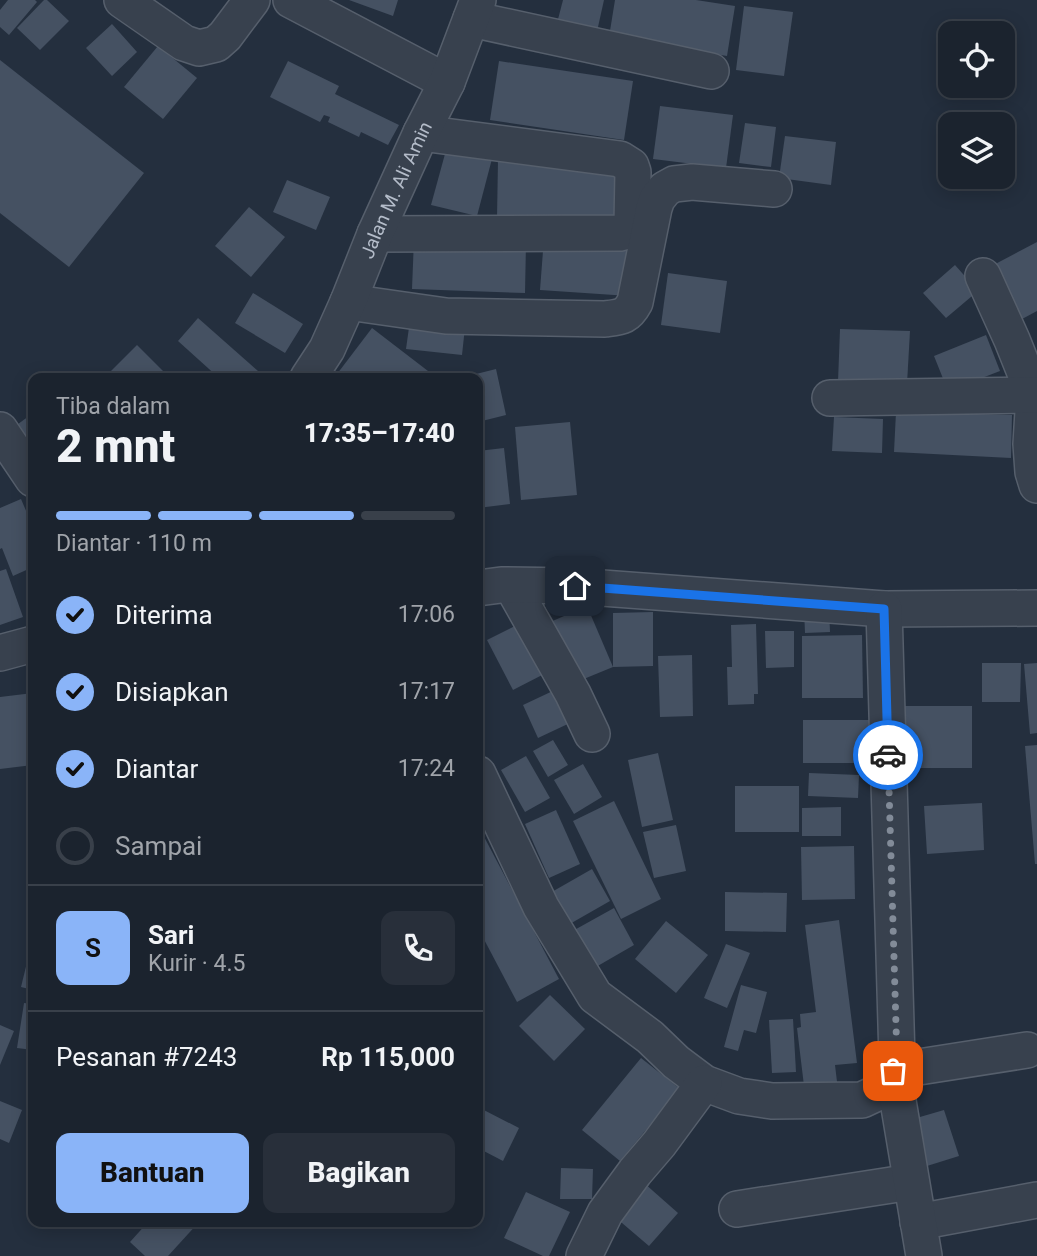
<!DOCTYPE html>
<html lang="id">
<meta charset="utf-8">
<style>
body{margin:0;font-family:Roboto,sans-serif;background:#282f3a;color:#f1f3f6;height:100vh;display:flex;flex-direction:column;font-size:26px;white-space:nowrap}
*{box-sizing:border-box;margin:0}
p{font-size:23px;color:#a0a4aa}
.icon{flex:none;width:38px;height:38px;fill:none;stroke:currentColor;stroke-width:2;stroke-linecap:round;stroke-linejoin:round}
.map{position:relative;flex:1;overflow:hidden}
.details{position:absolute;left:28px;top:373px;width:455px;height:854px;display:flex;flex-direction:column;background:#1b232e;border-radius:14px;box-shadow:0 4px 18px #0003,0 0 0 2px #39404a}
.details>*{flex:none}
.buttons{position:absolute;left:938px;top:21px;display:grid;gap:14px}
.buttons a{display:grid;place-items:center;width:77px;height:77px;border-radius:14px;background:#1b232e;box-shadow:0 4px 18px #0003,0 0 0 2px #39404a;font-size:35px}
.pin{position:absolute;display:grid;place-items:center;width:60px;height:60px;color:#fff;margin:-30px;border-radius:14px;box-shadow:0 4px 10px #0006}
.courier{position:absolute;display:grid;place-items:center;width:70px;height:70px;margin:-35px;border:5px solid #1a73e8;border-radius:50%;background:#fff;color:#222;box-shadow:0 2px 9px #0007}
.headline em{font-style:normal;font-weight:800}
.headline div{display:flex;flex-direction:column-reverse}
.headline{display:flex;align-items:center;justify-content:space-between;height:119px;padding:0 28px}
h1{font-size:46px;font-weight:800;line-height:52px}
.bar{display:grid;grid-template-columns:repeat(4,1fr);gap:10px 7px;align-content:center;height:84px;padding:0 28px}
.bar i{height:9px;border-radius:5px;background:#39404a}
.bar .current{background:#8ab4f8}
.bar p{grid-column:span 4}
.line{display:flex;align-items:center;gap:18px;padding:0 28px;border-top:2px solid #39404a}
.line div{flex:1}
.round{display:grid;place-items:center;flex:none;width:74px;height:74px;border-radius:14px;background:#282f3a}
ol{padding:0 28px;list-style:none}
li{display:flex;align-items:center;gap:21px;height:77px}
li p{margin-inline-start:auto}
li .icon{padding:7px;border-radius:50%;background:#8ab4f8;color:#111;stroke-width:4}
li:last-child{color:#a0a4aa}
li i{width:38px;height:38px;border:4px solid #39404a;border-radius:50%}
.cta{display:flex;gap:14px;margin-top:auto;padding:14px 28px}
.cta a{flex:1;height:80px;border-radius:14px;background:#8ab4f8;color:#111;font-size:28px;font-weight:800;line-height:80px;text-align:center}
.cta a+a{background:#282f3a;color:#f1f3f6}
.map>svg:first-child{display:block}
.building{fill:#455162}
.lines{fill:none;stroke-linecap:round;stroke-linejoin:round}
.minor-casing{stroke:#565f6c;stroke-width:38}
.minor{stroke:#38414e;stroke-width:35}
.done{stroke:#828b98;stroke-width:7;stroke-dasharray:0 12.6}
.route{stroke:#1a73e8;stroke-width:9}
.labels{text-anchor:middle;stroke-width:6;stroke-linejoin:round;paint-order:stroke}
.street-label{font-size:19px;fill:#b4bcc9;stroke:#1d2633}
</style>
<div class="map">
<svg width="1037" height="1256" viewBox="0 0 1037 1256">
<rect width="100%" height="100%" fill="#242f3e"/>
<g class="building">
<polygon points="8,0 35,0 37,2 9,35 0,27 0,10"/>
<polygon points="44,0 47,0 69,21 40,50 17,28"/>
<polygon points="349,0 398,0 393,16"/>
<polygon points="563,0 604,0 596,36 556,27"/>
<polygon points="615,0 696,0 735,6 727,56 609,37"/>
<polygon points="744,6 793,12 784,76 736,70"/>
<polygon points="112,24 137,52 112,76 86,48"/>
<polygon points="158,46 197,78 163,119 124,87"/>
<polygon points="0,60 144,173 69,267 0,213"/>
<polygon points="288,61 339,86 335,94 399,125 388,145 361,132 359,137 328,122 330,117 324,115 320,122 270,97"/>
<polygon points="499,61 633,81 624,140 490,120"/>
<polygon points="660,106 733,115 726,168 653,159"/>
<polygon points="745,123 776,127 771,167 739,163"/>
<polygon points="785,136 836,142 831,185 779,178"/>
<polygon points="448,143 493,155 477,216 431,205"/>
<polygon points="498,160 620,161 619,219 497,218"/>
<polygon points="287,180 330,197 316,230 273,212"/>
<polygon points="249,207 285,237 251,277 215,246"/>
<polygon points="544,238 634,244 629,296 540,290"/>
<polygon points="414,239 526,243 525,293 412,289"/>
<polygon points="1037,242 1037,311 1011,325 984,270"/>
<polygon points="955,265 978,291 946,318 923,293"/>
<polygon points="668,273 727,281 720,333 661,325"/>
<polygon points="253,293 303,324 285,353 235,323"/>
<polygon points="411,313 466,318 462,355 406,349"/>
<polygon points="198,318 266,378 219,378 178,341"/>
<polygon points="372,328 428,371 422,378 334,378"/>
<polygon points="840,329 910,331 907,384 838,382"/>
<polygon points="986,335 1000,371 948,391 934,356"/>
<polygon points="137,345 170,378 118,378 111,371"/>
<polygon points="496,369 506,415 478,422 478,378 468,378 468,376"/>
<polygon points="896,412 1012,415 1011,458 894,452"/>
<polygon points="33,413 33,462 10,430"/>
<polygon points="834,417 883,419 882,453 832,451"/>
<polygon points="570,422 577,495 521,500 515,427"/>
<polygon points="504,448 510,504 478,508 478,451"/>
<polygon points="21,499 33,527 33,567 13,576 2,548 0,549 0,508"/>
<polygon points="6,569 23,617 0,625 0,571"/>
<polygon points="587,606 613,667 574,683 548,623"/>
<polygon points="804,609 829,609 830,632 805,633"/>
<polygon points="653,612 653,666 613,667 613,613"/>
<polygon points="521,623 546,673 513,690 487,640"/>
<polygon points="756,624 758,694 754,694 754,704 728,705 727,667 732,667 731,625"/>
<polygon points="765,631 794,631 794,667 766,668"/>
<polygon points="862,635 863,698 802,698 802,636"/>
<polygon points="692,655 693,716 660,717 658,656"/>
<polygon points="982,663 1021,663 1020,702 982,702"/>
<polygon points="1037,663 1037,733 1030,734 1024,664"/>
<polygon points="557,689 572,722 538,738 523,705"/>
<polygon points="33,693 33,765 0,769 0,697"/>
<rect x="903" y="706" width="69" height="62"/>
<rect x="803" y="720" width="69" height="43"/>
<polygon points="553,740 568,765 548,777 533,751"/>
<polygon points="1037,745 1037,864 1035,864 1025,746"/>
<polygon points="658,753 673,820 642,827 628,760"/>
<polygon points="526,756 550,798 525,812 501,770"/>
<polygon points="583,764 602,797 574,814 554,780"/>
<polygon points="809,773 859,775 858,798 808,796"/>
<rect x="735" y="786" width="64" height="46"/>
<polygon points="614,801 661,899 621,919 573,821"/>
<polygon points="982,803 984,850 927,854 924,806"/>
<polygon points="841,807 841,836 802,836 802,808"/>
<polygon points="556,810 580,864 549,878 525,824"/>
<polygon points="676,825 686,871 654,878 643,832"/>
<polygon points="481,831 559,979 517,1002 478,928 478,832"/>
<polygon points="854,846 855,899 802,900 801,847"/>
<polygon points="592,869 610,901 568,925 550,893"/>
<polygon points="725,892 787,893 786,932 725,931"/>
<polygon points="614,908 634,945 589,971 569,933"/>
<polygon points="839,920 857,1063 835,1065 838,1090 805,1094 797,1028 801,1027 800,1014 816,1012 805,925"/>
<polygon points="666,921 708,955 676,993 635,959"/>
<polygon points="32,942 33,942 33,990 21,987"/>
<polygon points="726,944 750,953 727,1008 704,998"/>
<polygon points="741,985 767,992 756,1033 744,1030 738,1051 724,1047"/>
<polygon points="550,995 585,1029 554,1061 519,1026"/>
<polygon points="24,1003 33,1004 33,1050 17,1048"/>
<polygon points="793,1019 796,1072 772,1073 769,1020"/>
<polygon points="0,1025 14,1031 0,1065"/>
<polygon points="641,1058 680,1089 620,1161 582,1130"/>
<polygon points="0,1101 22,1110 9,1143 0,1139"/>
<polygon points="478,1107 519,1128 503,1161 478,1148"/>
<polygon points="944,1110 959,1156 927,1166 913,1119"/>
<polygon points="561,1168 593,1169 592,1199 560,1199"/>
<polygon points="644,1183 678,1213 649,1246 615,1217"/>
<polygon points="526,1192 570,1212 549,1256 543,1256 504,1238"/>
<polygon points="148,1222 199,1222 168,1256 145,1256 130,1242"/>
</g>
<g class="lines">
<defs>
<g id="minor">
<polyline points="122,0 184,43 199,48 216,44 225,36 252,0"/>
<polyline points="291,0 447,82"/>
<polyline points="471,19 711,71"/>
<polyline points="375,234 620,233 624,232 632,225 633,172 631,166 620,159 421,133"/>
<polyline points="983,276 1012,340 1034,395 1031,444 1033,472 1037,485"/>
<path d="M348 302 446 316 605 319C621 317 627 317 635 302L654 208 657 199 665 189 674 184 692 182 774 189"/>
<path id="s1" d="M308 378 327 349 348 302 375 234 421 133 447 82 478 0"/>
<polyline points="830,398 1034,395"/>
<polyline points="0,430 33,479"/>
<polyline points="512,586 573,694 592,734"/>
<polyline points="478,588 501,585 575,586 884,609 1037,608"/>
<polyline points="0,653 33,644"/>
<polyline points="478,774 541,907 595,996 650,1037 676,1062 704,1083 739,1096 772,1101 862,1100 879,1092 887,1083 897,1059 884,609"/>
<polyline points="737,1209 911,1182"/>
<polyline points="918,1222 1037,1200"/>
<polyline points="584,1256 605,1213 635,1172 659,1144 704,1083"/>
<polyline points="924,1256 893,1071 1027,1050"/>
</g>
</defs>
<use href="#minor" class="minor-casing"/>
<use href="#minor" class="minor"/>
</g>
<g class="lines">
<polyline class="done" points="888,755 897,1059 893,1071"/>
<polyline class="route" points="575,586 884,609 888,755"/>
</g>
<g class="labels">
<g class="street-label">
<text dy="7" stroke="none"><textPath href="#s1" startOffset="208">Jalan M. Ali Amin</textPath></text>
</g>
</g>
</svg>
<div class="buttons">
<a><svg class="icon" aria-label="locate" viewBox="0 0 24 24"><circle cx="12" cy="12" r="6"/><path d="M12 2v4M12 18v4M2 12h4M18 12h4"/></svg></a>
<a><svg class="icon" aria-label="layers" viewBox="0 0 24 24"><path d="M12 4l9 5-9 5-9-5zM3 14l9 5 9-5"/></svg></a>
</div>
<div class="pin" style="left:893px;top:1071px;background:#ea580c"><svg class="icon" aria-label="bag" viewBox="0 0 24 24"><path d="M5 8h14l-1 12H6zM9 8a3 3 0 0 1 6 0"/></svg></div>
<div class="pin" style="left:575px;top:586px;background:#1f2937"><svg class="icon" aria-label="home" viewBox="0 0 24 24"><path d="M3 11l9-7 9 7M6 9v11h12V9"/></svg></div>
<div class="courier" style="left:888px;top:755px"><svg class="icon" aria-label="car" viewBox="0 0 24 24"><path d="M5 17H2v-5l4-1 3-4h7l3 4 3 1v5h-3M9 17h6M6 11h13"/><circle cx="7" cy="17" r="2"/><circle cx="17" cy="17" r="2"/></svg></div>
<section class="details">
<div class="headline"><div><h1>2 mnt</h1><p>Tiba dalam</p></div><em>17:35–17:40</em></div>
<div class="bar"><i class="current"></i><i class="current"></i><i class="current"></i><i></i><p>Diantar · 110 m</p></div>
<ol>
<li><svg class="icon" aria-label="check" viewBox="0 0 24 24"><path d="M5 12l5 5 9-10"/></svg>Diterima<p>17:06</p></li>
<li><svg class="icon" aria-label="check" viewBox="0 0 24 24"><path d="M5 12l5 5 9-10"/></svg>Disiapkan<p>17:17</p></li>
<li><svg class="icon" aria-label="check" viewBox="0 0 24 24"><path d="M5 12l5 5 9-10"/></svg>Diantar<p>17:24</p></li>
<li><i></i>Sampai</li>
</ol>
<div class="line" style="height:126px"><b class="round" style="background:#8ab4f8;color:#111">S</b><div><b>Sari</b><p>Kurir · 4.5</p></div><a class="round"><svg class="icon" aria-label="phone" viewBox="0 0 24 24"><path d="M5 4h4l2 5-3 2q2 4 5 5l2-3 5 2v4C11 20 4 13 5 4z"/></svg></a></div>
<div class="line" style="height:91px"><div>Pesanan #7243</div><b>Rp 115,000</b></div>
<div class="cta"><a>Bantuan</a><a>Bagikan</a></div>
</section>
</div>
